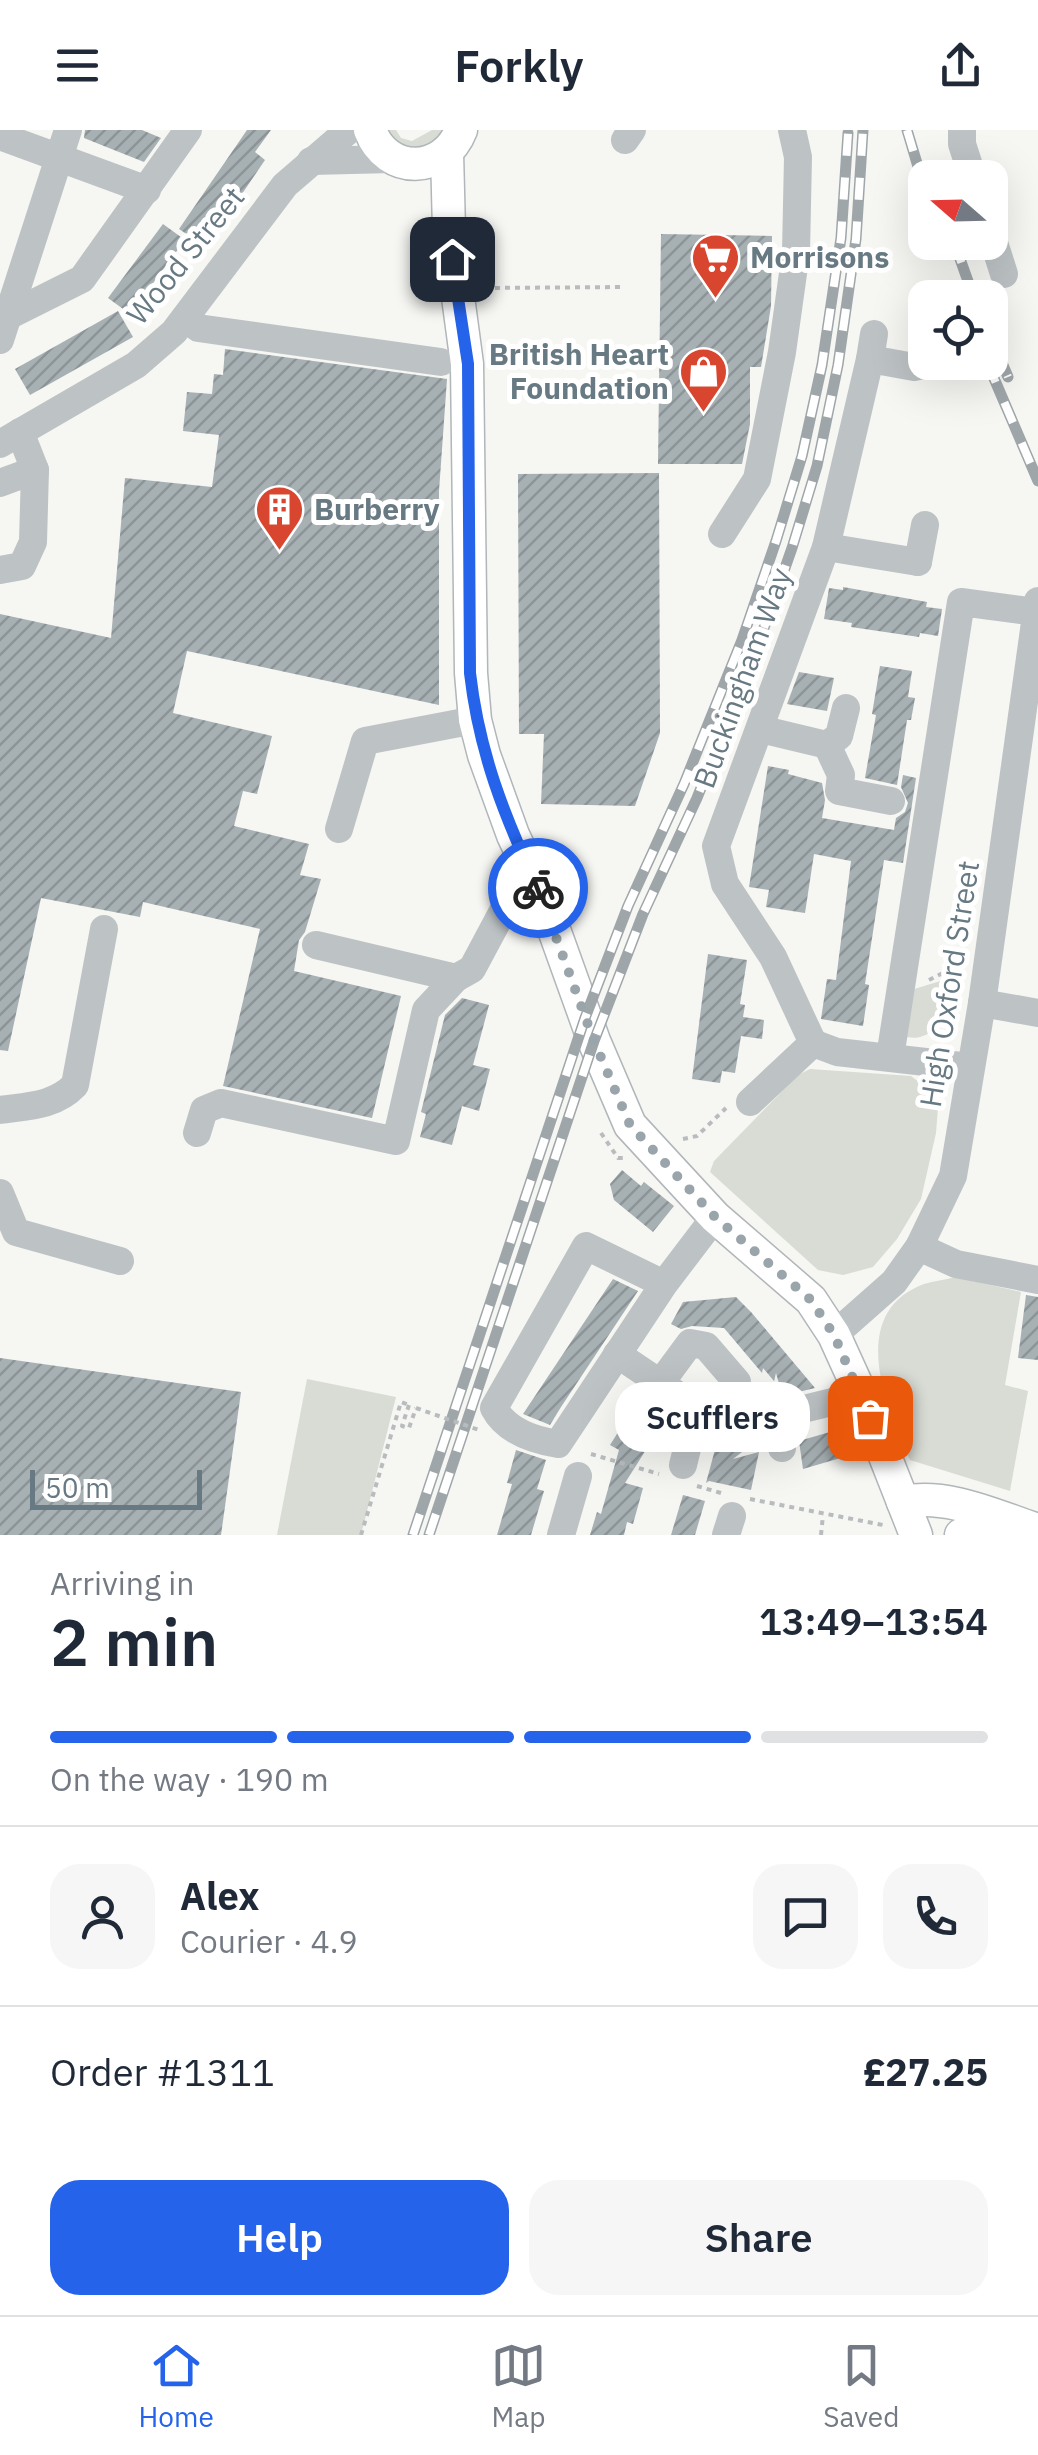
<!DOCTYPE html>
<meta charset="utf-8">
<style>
body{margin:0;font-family:"IBM Plex Sans",sans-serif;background:#f6f6f7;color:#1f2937;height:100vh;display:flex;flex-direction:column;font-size:38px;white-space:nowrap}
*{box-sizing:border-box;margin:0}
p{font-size:32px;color:#747a83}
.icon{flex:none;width:55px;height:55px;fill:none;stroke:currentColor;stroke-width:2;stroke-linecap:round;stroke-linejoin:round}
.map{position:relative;height:1405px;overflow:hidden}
.drawer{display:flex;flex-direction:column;background:#fff;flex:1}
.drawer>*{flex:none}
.needle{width:65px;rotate:290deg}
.buttons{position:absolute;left:908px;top:30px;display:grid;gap:20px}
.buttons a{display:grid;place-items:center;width:100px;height:100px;border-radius:20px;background:#fff;box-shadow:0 10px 40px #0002;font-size:50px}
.scale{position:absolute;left:30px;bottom:25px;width:172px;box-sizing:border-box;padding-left:10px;border:5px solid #677982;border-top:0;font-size:28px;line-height:35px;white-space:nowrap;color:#677982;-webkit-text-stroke:8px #fff;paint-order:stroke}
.pin{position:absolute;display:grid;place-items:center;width:85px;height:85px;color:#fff;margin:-42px;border-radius:20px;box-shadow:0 5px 15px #0006}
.courier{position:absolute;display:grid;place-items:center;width:100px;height:100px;margin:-50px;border:8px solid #2563eb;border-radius:50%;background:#fff;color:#222;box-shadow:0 2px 12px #0007}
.bubble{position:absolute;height:70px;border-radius:30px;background:#fff;box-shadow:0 10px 40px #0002;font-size:32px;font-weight:600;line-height:70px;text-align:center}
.head em{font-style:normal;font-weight:600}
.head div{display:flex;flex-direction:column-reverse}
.head{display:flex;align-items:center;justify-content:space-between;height:170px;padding:0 50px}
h1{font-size:65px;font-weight:600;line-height:75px}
.bar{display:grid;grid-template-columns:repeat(4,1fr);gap:15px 10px;align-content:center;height:120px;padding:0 50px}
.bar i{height:12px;border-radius:8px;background:#e0e1e3}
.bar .current{background:#2563eb}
.bar p{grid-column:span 4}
.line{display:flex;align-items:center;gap:25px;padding:0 50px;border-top:2px solid #e0e1e3}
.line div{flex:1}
.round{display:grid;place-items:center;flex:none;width:105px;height:105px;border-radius:30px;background:#f6f6f7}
.button{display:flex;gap:20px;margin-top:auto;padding:20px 50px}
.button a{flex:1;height:115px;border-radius:30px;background:#2563eb;color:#fff;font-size:40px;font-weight:600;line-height:115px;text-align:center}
.button a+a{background:#f6f6f7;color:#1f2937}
header{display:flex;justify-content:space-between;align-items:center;height:130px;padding:0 50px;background:#fff;font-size:45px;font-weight:600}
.dock{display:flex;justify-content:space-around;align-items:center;height:140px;border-top:2px solid #e0e1e3;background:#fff;font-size:28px;color:#747a83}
.dock a{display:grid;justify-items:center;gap:5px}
.dock .current{color:#2563eb}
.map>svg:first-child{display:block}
.grass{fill:#d8dcd4}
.building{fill:url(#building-hatch)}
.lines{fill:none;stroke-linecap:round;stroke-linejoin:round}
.major-casing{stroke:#b0b6b9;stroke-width:35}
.path{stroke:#b9bcbe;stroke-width:4;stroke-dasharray:5 5;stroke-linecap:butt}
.minor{stroke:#bdc2c4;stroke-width:28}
.major{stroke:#fff;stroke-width:32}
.rail-casing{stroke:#9fa6aa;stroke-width:11}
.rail{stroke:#fff;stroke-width:8;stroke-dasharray:22;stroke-linecap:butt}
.path-bridge{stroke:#b9bcbe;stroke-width:4;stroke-dasharray:5 5;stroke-linecap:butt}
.done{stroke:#99a5aa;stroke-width:10;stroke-dasharray:0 18}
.route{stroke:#2563eb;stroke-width:12}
.labels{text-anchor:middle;stroke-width:10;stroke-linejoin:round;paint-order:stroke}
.street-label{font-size:30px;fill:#677982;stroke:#fff}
.poi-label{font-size:30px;font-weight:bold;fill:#677982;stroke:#fff;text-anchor:start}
</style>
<header><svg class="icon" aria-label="menu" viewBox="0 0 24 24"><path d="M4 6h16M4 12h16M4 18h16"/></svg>Forkly<svg class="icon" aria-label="share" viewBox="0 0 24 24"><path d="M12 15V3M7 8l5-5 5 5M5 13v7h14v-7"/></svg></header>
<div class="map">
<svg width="1038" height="1405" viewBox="0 0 1038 1405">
<defs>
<pattern id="building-hatch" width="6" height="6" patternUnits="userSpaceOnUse" patternTransform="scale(2.5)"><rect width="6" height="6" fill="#a7b0b3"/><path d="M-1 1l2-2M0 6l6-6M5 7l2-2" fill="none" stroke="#8c9497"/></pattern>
</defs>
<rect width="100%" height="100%" fill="#f6f6f3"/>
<g class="grass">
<polygon points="377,0 396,0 401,8 412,11 432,0 446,0 443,7 410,25"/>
<path d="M961 841C957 868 956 888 930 903 921 907 917 909 907 907L911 860 950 848Z"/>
<polygon points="810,939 911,946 928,959 938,977 936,1003 921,1069 897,1109 873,1137 843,1145 818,1140 710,1042 714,1031 798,945"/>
<path d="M955 1147 1021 1162 1005 1255 1028 1261 1010 1361 910 1330C886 1278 846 1183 924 1154 934 1151 945 1150 955 1147Z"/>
<polygon points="307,1249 396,1267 361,1405 277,1405"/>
</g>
<g class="building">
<polygon points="85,0 142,0 161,8 144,32 84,8"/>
<polygon points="247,0 271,0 255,22 265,30 206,117 179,99"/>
<polygon points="163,94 185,110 130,184 108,168"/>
<polygon points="661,104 772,106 771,176 761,237 750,237 750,294 742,334 658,334"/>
<polygon points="118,181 133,207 30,265 15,239"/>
<polygon points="225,219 447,249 439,361 439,575 187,521 173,583 272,606 257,664 243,661 234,696 309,714 300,745 321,749 305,802 299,810 294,841 401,866 372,988 223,956 260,799 143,772 140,787 41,768 8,921 0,920 0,484 111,508 125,348 212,357 219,305 183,301 187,262 212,264 214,244 223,245"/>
<polygon points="659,343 660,603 635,676 541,674 544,604 519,604 518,344"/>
<polygon points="843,457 927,472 926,477 942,479 938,506 920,503 919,507 851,497 852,493 824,489 829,458 843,460"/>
<polygon points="880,536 912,541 908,567 915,568 911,590 907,590 897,655 865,648 876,585 872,584"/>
<polygon points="799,542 834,548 827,581 787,574"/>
<polygon points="768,636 789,640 788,644 822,653 825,670 822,688 894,700 896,688 905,682 908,673 901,657 903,645 916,648 903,733 884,730 865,854 869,855 863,896 821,889 827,849 836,850 851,731 814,724 805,783 766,777 769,760 749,757"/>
<polygon points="708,824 747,830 740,874 745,875 743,887 764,890 762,909 741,906 735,943 722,941 720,953 692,949"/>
<polygon points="462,868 489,875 473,935 490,939 479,981 462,976 452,1015 420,1007 426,984 421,982 445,885"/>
<polygon points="622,1040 641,1056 644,1052 674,1076 653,1102 614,1070 610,1054"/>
<polygon points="613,1149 638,1161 561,1277 550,1295 523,1284"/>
<polygon points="1026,1165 1038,1167 1038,1230 1018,1228"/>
<polygon points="736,1167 751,1182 815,1258 786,1265 780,1257 776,1243 774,1251 763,1238 762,1243 724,1198 692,1196 681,1199 671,1194 683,1172"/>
<polygon points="0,1228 241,1262 221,1405 0,1405"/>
<polygon points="640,1268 668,1285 625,1353 643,1358 633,1394 627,1392 624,1405 590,1405 597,1382 601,1384 619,1320 610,1315"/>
<polygon points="727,1275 754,1281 746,1319 733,1329 759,1322 751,1360 709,1351 706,1353"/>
<polygon points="847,1297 854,1324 803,1339 799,1311"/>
<polygon points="516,1320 546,1330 537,1359 544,1361 531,1405 497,1405 512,1354 507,1353"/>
<polygon points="683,1365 705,1371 695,1405 671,1405"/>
</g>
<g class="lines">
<defs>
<g id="major">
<path d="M370 0C387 46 444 44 461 0"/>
<polyline points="447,23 449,100 467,234 471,543 475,590 484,625 513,705 543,769 594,911 630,995 715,1087 811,1170 834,1205 859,1260 916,1405"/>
<path d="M903 1372C948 1363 995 1386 1038 1400"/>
<polyline points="961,1405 1012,1400"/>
</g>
</defs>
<use href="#major" class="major-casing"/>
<g class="path">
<polyline points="485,158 624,157"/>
<polyline points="929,850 951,839 962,828"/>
<polyline points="601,1003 618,1028 624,1028"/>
<polyline points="683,1009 697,1006 726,978"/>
<polyline points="409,1275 402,1296 409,1298 416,1278"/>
<polyline points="591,1324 659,1344"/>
<polyline points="697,1356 721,1363"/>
<polyline points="750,1369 883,1395"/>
<polyline points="361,1405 401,1272 409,1275"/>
<polyline points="821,1405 823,1385"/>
</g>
<g class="minor">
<polyline points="962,0 962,14 973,48"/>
<polyline points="0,6 147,60"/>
<polyline points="625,10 632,0"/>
<polyline points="311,31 392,29"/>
<polyline points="990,100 1004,144"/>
<polyline points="8,186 82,149 188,0"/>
<polyline points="186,187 198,198 441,232"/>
<polyline points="0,210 68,0"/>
<polyline points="870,229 874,204"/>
<polyline points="0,314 136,235 174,202 285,55 349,0"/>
<polyline points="0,353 35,340"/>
<polyline points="722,404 757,349 782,222 796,122 798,27 792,0"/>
<polyline points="826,417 918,432"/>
<polyline points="918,432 925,395"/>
<polyline points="0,440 22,436 33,412 35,340 20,302"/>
<polyline points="760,599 827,615 841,645 839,661 891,671"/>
<polyline points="827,615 839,606 846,578"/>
<polyline points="339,699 365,611 475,590"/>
<polyline points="316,815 456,848 472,839 527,736"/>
<polyline points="982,873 1038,883"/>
<polyline points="813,913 773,827 725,754 716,716 826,417 870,229 914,237 937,232"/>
<polyline points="813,913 837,922 970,937"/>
<polyline points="890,927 961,472 1036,482"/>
<polyline points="750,972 813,913"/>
<path d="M0 980C28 976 55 976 75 955L104 799"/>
<polyline points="197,1003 204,980 221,973 396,1011 426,880 456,848"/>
<polyline points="0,1063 16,1102 120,1131"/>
<polyline points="919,1117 956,1134 1038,1150"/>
<path d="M664 1154 586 1116 494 1278C506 1301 533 1310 558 1314L664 1154 715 1087"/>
<polyline points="834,1205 894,1152 919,1117 953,1046 982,873 1038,471"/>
<polyline points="617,1224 697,1278 683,1335"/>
<polyline points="659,1255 690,1213 706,1216 737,1252"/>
<polyline points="782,1318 779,1285 836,1271 859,1260"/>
<polyline points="561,1405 578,1346"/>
<polyline points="726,1405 732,1386"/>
</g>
<use href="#major" class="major"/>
<defs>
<g id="rail">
<polyline points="907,0 925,60"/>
<polyline points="954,112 974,168"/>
<polyline points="990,205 1008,247"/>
<polyline points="987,232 1038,351"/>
<polyline points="413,1405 585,888 628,776 684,654 742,510 776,411 802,326 822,235 841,108 848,3"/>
<polyline points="429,1405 594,911 643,784 697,668 758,515 792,418 817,336 838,235 856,109 863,0"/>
</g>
</defs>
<use href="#rail" class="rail-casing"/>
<use href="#rail" class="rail"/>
<polyline class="path-bridge" points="416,1278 479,1300"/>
</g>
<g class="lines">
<polyline class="done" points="538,758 594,911 630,995 715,1087 811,1170 834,1205 870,1288"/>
<path class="route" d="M452 129 468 234 470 543C479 622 504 686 538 758"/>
</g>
<defs>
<symbol id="supermarket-pin" viewBox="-11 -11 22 30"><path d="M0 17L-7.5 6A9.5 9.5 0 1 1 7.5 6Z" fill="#d84630" stroke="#fff"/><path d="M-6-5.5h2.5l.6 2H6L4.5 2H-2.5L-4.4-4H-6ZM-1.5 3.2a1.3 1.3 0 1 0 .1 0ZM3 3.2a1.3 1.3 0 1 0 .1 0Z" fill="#fff"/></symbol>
<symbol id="shop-pin" viewBox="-11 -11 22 30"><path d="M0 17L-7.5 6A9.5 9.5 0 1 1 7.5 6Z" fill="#d84630" stroke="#fff"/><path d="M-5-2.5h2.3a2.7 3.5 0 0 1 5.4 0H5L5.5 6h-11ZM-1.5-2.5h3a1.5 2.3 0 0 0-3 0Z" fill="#fff"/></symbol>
<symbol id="building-pin" viewBox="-11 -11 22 30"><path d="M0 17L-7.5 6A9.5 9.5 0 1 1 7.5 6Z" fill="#d84630" stroke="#fff"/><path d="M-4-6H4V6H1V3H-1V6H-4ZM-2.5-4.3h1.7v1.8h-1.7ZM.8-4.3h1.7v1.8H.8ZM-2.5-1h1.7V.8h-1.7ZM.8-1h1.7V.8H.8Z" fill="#fff"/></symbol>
</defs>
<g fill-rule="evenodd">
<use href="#supermarket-pin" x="688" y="100" width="55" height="75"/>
<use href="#shop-pin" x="676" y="214" width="55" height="75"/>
<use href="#building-pin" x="252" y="352" width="55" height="75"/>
</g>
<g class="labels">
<g class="street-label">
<text transform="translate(186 126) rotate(-51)" y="10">Wood Street</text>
<text transform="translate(743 548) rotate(-70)" y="10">Buckingham Way</text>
<text transform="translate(950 854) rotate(-81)" y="10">High Oxford Street</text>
</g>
<g class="poi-label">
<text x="750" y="138">Morrisons</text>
<text x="669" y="235" text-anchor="end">British Heart<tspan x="669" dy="34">Foundation</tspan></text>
<text x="314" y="390">Burberry</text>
</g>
</g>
</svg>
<div class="buttons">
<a><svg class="needle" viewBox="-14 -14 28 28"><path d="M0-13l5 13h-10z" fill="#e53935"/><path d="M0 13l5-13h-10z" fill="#747a83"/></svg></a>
<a><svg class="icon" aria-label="locate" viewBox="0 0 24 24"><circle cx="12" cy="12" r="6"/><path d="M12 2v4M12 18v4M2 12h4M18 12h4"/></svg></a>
</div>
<div class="scale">50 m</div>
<div class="pin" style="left:870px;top:1288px;background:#ea580c"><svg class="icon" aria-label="bag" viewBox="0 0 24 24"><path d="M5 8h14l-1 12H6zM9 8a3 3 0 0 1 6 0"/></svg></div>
<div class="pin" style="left:452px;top:129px;background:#1f2937"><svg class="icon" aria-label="home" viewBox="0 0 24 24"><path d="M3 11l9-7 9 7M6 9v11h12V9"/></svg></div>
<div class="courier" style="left:538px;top:758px"><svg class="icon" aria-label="bike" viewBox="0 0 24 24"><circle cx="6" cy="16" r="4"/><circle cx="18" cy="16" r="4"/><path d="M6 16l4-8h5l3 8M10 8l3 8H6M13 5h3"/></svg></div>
<div class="bubble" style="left:615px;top:1252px;width:195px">Scufflers</div>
</div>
<section class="drawer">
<div class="head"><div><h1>2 min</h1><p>Arriving in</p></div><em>13:49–13:54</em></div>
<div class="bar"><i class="current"></i><i class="current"></i><i class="current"></i><i></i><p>On the way · 190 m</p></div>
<div class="line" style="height:180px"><a class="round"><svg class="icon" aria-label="person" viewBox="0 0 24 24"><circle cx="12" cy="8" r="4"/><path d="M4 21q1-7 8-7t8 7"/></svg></a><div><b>Alex</b><p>Courier · 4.9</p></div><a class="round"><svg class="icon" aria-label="chat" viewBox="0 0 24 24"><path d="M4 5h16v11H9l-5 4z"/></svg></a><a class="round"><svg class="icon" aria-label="phone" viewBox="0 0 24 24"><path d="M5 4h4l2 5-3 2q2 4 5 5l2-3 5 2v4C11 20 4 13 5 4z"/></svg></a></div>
<div class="line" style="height:130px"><div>Order #1311</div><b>£27.25</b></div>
<div class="button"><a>Help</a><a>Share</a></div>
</section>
<nav class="dock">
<a class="current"><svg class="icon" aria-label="home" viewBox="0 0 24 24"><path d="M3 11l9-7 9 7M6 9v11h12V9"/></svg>Home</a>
<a><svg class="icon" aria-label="map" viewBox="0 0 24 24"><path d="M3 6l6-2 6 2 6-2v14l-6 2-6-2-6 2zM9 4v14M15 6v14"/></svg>Map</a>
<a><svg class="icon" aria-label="saved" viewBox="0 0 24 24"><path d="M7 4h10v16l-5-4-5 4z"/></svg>Saved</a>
</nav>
